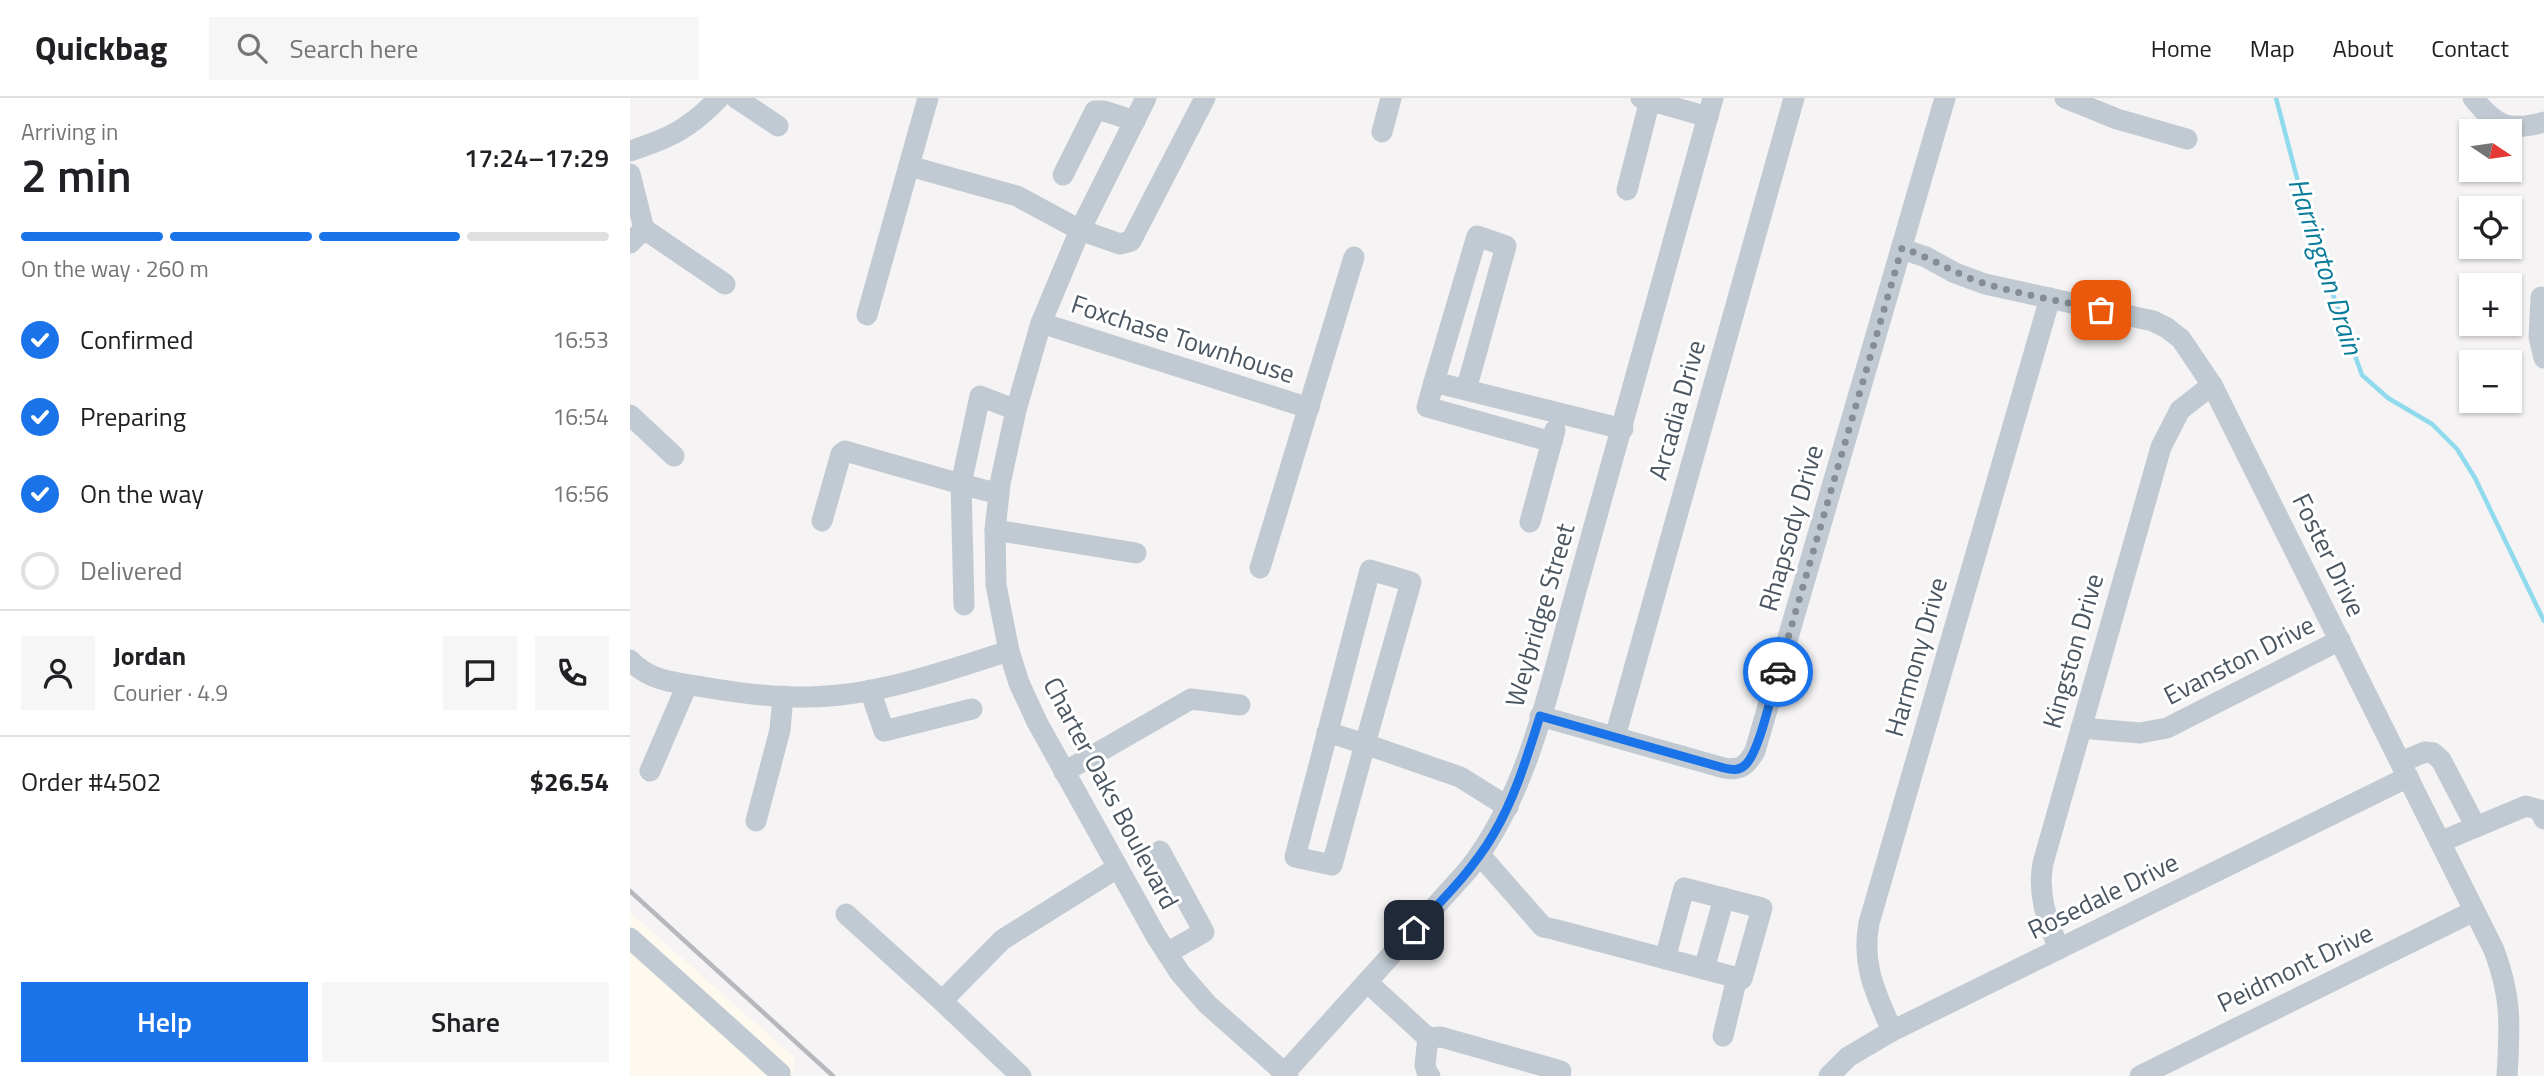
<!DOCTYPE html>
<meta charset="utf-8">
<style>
body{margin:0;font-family:"Titillium Web",sans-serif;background:#f6f6f6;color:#202124;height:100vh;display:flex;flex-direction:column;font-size:26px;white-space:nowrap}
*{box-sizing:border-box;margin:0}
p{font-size:23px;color:#757577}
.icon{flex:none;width:38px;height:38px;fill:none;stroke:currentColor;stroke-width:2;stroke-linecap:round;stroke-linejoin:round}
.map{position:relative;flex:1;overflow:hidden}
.drawer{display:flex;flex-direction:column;background:#fff;width:630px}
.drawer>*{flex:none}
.needle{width:46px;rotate:103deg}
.buttons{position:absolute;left:1829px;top:21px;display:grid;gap:14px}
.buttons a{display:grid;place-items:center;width:63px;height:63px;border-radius:0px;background:#fff;box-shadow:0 2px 5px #0004;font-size:35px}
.pin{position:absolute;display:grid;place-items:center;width:60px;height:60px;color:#fff;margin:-30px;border-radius:14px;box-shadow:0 4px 10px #0006}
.courier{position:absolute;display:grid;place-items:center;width:70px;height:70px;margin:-35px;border:5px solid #1a73e8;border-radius:50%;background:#fff;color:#222;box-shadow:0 2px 9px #0007}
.head em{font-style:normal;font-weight:600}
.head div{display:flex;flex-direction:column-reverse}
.head{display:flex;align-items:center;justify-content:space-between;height:119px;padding:0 21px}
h1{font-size:46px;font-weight:600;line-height:52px}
.bar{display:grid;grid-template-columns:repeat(4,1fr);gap:10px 7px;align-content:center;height:84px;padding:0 21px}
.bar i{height:9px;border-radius:5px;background:#e0e0e0}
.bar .current{background:#1a73e8}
.bar p{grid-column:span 4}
.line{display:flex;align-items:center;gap:18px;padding:0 21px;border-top:2px solid #e0e0e0}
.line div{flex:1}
.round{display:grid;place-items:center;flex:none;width:74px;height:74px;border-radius:0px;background:#f6f6f6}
ol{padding:0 21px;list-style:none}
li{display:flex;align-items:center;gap:21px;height:77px}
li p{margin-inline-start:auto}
li .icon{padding:7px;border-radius:50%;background:#1a73e8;color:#fff;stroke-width:4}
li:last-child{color:#757577}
li i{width:38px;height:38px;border:4px solid #e0e0e0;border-radius:50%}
.cta{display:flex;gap:14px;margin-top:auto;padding:14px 21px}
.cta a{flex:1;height:80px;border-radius:0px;background:#1a73e8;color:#fff;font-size:28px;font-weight:600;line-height:80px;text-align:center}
.cta a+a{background:#f6f6f6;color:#202124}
header{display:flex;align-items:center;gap:42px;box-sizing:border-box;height:98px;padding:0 35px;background:#fff;border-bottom:2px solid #e0e0e0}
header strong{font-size:33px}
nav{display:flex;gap:38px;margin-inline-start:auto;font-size:24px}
.search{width:490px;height:63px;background:#f6f6f6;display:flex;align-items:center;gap:18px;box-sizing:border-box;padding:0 24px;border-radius:0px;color:#757577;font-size:26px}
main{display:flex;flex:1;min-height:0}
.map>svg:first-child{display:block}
.commercial{fill:#fdf9ef}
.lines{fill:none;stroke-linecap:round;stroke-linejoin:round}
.stream{stroke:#90daee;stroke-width:4.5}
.minor{stroke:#c1cad2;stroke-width:21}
.rail{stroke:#b5b8bd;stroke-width:4.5}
.done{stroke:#868d94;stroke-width:7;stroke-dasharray:0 12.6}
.route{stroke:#1a73e8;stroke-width:9}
.labels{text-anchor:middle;stroke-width:6;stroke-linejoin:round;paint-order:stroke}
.street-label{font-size:26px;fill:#4a5661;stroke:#fff}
.water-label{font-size:28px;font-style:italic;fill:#0c7c9b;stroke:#fff}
</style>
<header>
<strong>Quickbag</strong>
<div class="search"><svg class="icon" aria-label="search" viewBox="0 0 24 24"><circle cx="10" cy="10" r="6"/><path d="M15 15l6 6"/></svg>Search here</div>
<nav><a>Home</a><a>Map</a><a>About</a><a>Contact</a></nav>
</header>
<main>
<section class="drawer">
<div class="head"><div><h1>2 min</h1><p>Arriving in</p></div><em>17:24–17:29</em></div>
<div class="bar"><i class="current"></i><i class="current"></i><i class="current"></i><i></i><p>On the way · 260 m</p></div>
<ol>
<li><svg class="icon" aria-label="check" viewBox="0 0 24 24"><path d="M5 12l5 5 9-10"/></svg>Confirmed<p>16:53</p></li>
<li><svg class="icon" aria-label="check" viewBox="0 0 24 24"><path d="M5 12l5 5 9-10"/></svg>Preparing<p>16:54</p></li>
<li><svg class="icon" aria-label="check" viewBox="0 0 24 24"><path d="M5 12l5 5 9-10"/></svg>On the way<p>16:56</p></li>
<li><i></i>Delivered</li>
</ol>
<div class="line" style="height:126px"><a class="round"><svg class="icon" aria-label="person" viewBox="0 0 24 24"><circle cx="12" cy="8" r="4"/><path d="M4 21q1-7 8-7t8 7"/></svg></a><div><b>Jordan</b><p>Courier · 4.9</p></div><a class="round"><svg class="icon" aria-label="chat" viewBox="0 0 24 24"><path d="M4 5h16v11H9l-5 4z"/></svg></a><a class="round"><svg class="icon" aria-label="phone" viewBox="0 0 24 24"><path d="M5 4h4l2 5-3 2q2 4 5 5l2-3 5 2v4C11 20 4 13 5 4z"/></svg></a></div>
<div class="line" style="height:91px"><div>Order #4502</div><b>$26.54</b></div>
<div class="cta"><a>Help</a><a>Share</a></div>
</section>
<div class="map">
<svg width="1914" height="978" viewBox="0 0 1914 978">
<rect width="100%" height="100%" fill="#f5f3f3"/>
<polygon class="commercial" points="0,814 166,961 161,978 0,978"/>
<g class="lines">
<polyline class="stream" points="1646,0 1683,141 1732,277 1758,300 1802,326 1827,351 1845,380 1914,523"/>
<g class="minor">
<polyline points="106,0 148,28"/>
<polyline points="516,0 450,132 411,225 386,312 370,386 365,432 366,487 379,553 389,585 407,624 526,838 550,875 577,906 658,978"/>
<polyline points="1011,0 1078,19"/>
<polyline points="1435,0 1487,21 1557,41"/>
<path d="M1843 0C1866 28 1878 34 1914 24"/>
<polyline points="752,34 761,0"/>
<path d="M0 53C40 40 59 31 89 0"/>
<polyline points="279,68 387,98 450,132 490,146 501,143 575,0"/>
<polyline points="0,76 14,131 0,145"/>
<polyline points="433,77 465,13 474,13 505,23"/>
<polyline points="997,92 1020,2"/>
<polyline points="14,131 95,186"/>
<path d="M1272 151 1296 159 1325 175 1355 186 1523 223 1537 230 1551 241 1582 287 1864 852C1882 900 1880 927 1877 978"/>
<polyline points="1911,199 1909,239 1914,260"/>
<polyline points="237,217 298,0"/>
<polyline points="411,225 679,310"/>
<polyline points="804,284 797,309 922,344"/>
<polyline points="836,292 804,284 847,138 876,148 836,292 993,331"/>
<polyline points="0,317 44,358"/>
<polyline points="369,396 331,386 350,298 386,312"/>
<polyline points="192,423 211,356 215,353 331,386 334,507"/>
<polyline points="900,424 925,332"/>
<polyline points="365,432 506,455"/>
<polyline points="630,470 724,159"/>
<path d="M0 562C19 583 46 585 73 589 108 595 145 600 180 599 248 598 315 573 379 553"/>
<polyline points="240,592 254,633 342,611"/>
<path d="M910 618 1094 670C1111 673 1117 667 1125 653L1315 0"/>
<polyline points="1451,630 1510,635 1537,630 1710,542"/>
<polyline points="697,634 735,646 781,484 740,472 665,759 702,767 735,646 830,679 878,709"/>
<polyline points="985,639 1164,0"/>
<polyline points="1771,664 1795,654 1803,655 1811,662 1846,729"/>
<polyline points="20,673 57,587"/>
<polyline points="434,674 561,601 610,607"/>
<polyline points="126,723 150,632 153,598"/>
<polyline points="1810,744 1896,708 1910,712 1914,721"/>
<polyline points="530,753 574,834 537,855"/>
<polyline points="850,757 913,829 923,831 1112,881 1132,810 1054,790 1035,861"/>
<polyline points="216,816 312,903"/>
<polyline points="0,840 150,975 149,978"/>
<path d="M1429 851C1417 822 1407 797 1413 765L1531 349 1550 312 1582 287"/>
<polyline points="1074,871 1094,800"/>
<polyline points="737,884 798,940"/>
<path d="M1262 933C1246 895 1231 868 1239 825L1420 200"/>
<polyline points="1093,938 1107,880"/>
<polyline points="798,940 811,939 931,973 930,978"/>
<polyline points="798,940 795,967 798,977 800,978"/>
<polyline points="391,978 312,903 372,842 487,770"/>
<path d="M652 978 838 772C900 694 921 581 948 486 994 324 1037 162 1083 0"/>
<polyline points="1199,978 1218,959 1262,933 1778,679"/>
<polyline points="1510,978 1844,813"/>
</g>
<polyline class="rail" points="0,793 203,978"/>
</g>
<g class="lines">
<path class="done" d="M1148 574 1272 150C1300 159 1325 176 1353 185 1391 197 1432 203 1471 212"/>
<path class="route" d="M784 832C812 802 842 773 863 737 885 700 897 659 910 618L1094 670C1102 672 1109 673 1115 667 1129 656 1142 593 1148 574"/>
</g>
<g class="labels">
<g class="street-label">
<text transform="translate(553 241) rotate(18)" y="9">Foxchase Townhouse</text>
<text transform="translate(1047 312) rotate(-74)" y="9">Arcadia Drive</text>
<text transform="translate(1161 430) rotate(-74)" y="9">Rhapsody Drive</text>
<text transform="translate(1699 457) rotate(64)" y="9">Foster Drive</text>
<text transform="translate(910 517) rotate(-74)" y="9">Weybridge Street</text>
<text transform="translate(1443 553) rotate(-74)" y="9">Kingston Drive</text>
<text transform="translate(1286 559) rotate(-74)" y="9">Harmony Drive</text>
<text transform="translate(1609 562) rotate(-27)" y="9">Evanston Drive</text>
<text transform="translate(481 695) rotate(62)" y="9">Charter Oaks Boulevard</text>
<text transform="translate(1473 798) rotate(-26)" y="9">Rosedale Drive</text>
<text transform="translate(1665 870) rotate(-26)" y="9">Peidmont Drive</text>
</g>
<g class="water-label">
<text transform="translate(1696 168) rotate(72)" y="10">Harrington Drain</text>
</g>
</g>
</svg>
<div class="buttons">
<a><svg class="needle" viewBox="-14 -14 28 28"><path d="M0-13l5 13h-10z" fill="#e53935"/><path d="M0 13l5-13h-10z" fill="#757577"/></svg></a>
<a><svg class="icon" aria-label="locate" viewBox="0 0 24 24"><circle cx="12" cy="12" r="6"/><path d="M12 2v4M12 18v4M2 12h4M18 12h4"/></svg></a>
<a>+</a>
<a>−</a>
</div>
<div class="pin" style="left:1471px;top:212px;background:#ea580c"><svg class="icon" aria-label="bag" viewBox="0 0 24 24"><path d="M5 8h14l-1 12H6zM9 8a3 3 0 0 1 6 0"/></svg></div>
<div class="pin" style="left:784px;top:832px;background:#1f2937"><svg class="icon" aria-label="home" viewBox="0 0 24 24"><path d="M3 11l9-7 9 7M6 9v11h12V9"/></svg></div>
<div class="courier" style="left:1148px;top:574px"><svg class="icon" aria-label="car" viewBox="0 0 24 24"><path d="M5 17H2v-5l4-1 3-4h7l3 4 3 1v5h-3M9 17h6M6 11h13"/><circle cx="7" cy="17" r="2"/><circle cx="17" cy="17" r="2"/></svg></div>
</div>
</main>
